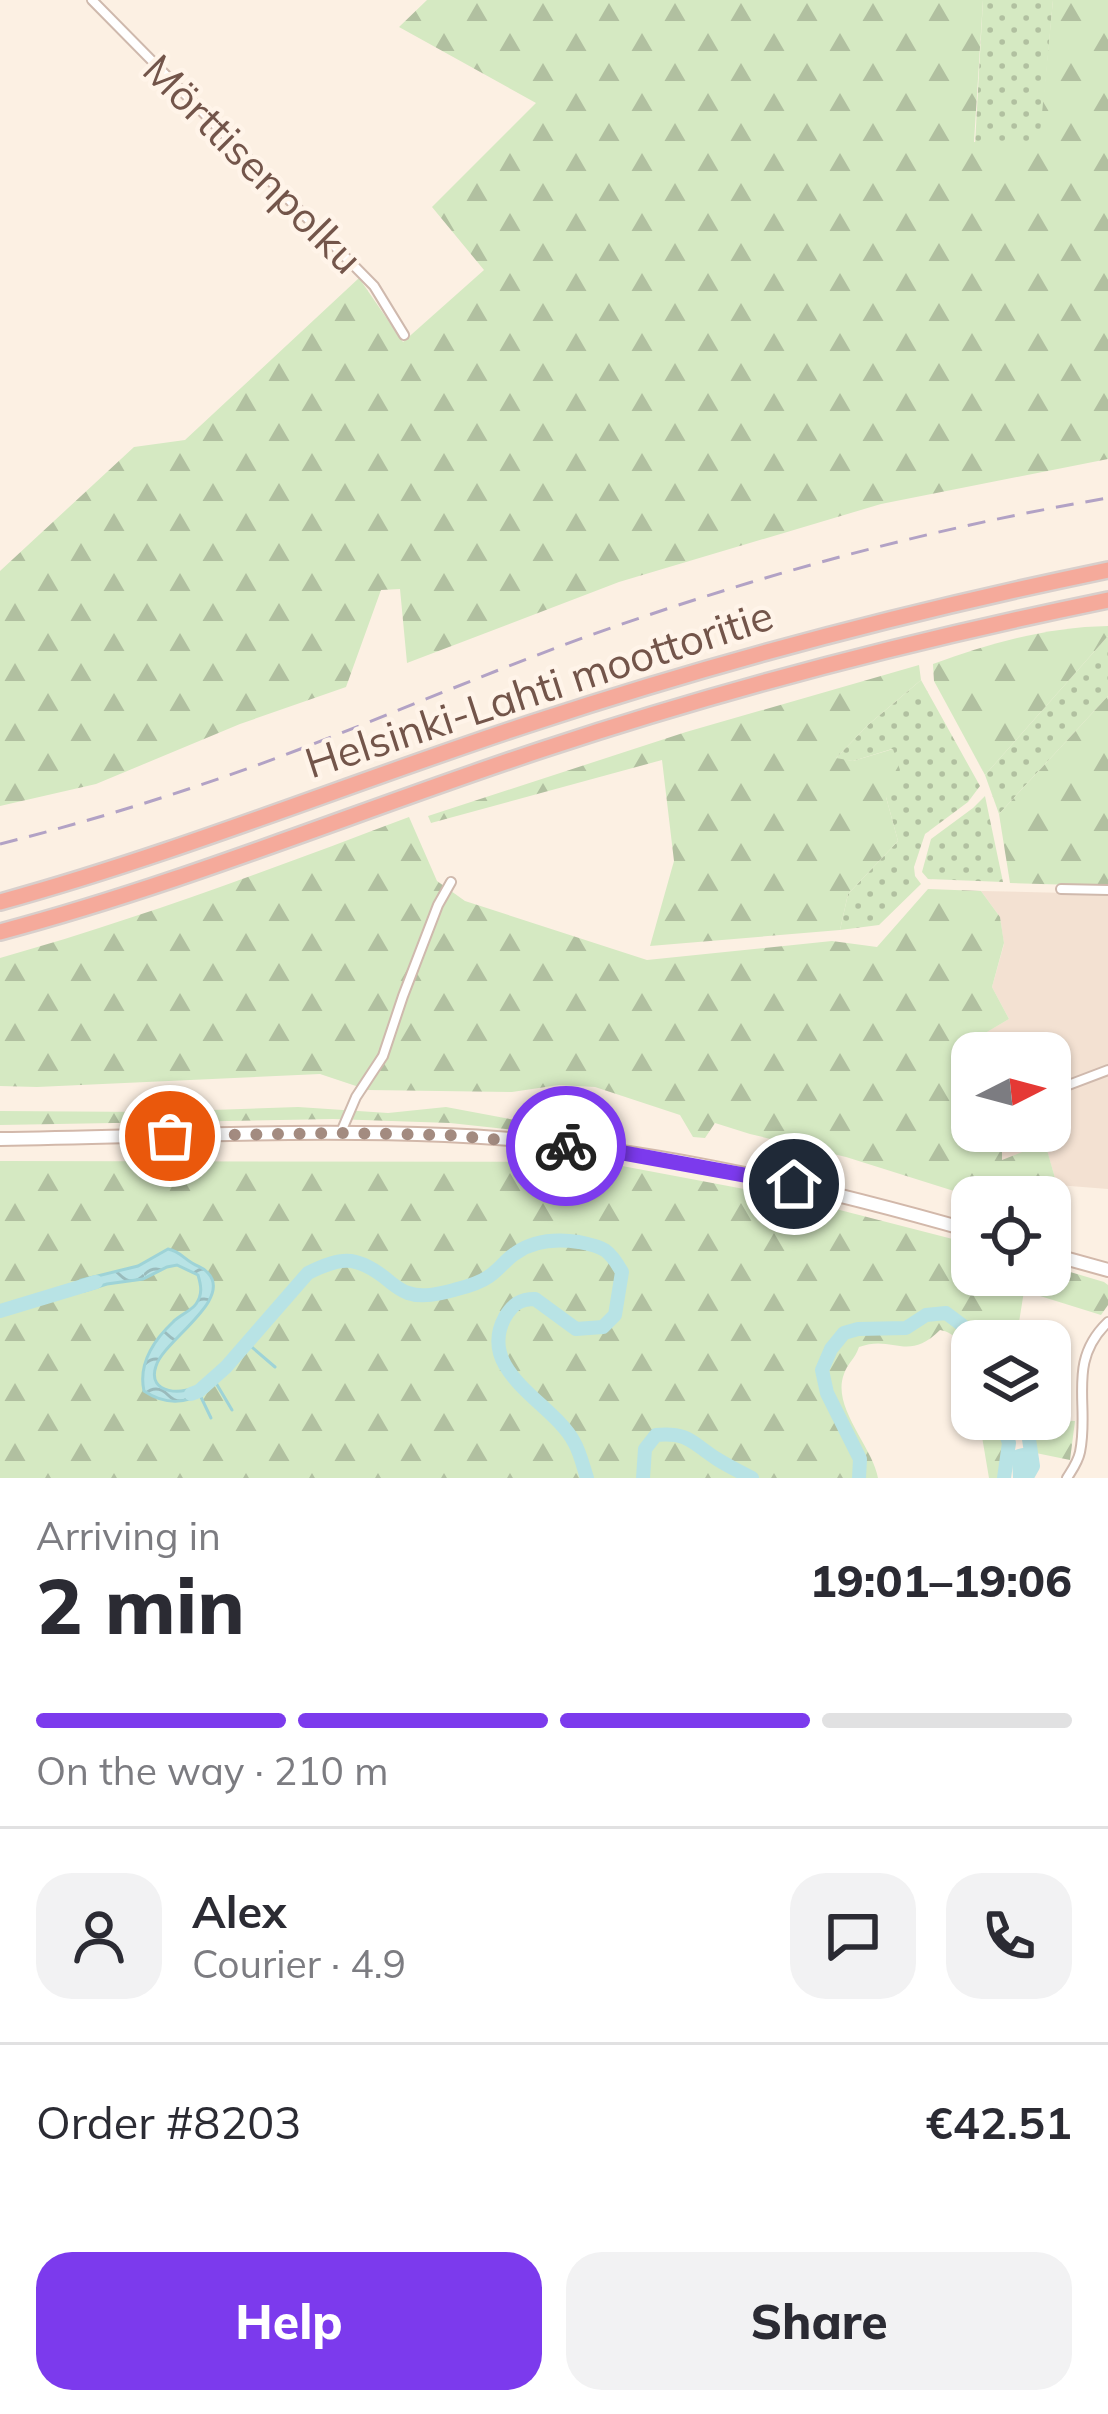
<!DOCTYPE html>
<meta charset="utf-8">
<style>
body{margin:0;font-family:Mulish,sans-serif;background:#f2f2f3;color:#2b2b33;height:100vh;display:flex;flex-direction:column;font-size:45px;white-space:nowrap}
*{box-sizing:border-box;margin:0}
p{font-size:39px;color:#7c7c81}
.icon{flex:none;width:66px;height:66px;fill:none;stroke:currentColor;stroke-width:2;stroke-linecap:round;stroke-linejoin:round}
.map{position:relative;height:1478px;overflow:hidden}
.sheet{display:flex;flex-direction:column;background:#fff;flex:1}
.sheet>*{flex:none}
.needle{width:78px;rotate:84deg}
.controls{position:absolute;left:951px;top:1032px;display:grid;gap:24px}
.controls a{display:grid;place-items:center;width:120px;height:120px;border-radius:24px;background:#fff;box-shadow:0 3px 9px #0004;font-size:60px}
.pin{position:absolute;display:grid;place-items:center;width:102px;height:102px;color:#fff;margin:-51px;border:6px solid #fff;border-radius:50%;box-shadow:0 3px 12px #0007}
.courier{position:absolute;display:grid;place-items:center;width:120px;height:120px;margin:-60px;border:9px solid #7c3aed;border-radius:50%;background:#fff;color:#222;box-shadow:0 3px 15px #0007}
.summary em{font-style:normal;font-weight:800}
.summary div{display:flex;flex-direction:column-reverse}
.summary{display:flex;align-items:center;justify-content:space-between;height:204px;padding:0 36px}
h1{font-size:78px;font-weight:800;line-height:90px}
.bar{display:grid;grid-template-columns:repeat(4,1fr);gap:18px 12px;align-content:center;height:144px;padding:0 36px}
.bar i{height:15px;border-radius:9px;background:#e1e1e2}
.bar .on{background:#7c3aed}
.bar p{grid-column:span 4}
.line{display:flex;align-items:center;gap:30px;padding:0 36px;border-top:3px solid #e1e1e2}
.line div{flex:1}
.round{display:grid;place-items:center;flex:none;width:126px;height:126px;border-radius:36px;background:#f2f2f3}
.button{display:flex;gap:24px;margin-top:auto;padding:24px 36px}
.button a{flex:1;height:138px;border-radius:36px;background:#7c3aed;color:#fff;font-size:48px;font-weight:800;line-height:138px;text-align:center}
.button a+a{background:#f2f2f3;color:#2b2b33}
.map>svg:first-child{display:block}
.residential{fill:#f3e1d2}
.grass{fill:url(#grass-dots)}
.forest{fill:url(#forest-firs)}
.water{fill:url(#water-waves);stroke:#9ed3d7;stroke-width:3}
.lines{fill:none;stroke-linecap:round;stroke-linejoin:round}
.stream{stroke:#9ed3d7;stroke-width:3}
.river{stroke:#b8e3e5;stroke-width:14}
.street-casing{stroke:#cfb9ad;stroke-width:12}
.secondary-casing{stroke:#d2b8aa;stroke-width:16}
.highway-casing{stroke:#d8cfcc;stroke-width:20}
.street{stroke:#fff;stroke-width:8}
.secondary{stroke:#fff;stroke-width:12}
.highway{stroke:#f5aa9b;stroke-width:15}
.rail{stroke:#b2a2c5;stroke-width:3;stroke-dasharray:18 12;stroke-linecap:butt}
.done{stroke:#a38b80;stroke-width:12;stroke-dasharray:0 21.6}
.route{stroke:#7c3aed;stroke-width:15}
.labels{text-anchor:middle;stroke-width:9;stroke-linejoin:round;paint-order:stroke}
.street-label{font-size:42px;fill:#73554a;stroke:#fff4e9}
</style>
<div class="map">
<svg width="1108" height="1478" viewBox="0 0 1108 1478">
<defs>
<pattern id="grass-dots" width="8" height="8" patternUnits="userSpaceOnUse" patternTransform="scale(3)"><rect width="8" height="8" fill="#d5e9c2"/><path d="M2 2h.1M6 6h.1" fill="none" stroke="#b1c0a0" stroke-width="1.8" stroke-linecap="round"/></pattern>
<pattern id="forest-firs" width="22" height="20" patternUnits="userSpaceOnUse" patternTransform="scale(3)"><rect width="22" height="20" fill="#d5e9c2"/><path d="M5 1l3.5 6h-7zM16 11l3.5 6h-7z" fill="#b1c0a0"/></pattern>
<pattern id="water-waves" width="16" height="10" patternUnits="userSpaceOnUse" patternTransform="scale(3)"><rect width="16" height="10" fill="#b8e3e5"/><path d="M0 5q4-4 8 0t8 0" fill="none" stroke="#9abbbc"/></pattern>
</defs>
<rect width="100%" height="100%" fill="#fcf0e3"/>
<polygon class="residential" points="981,891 1108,894 1108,1189 1057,1185 1045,1144 1001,1161 1002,1131 1050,1131 1050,1053 972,1053 972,1059 957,1049 1009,1019 992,987 1004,944 1000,917"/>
<g class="grass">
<polygon points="983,0 1053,0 1040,144 975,144"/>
<polygon points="1108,636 1108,696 999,814 985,775"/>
<polygon points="921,680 980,786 968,802 925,834 914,867 915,876 921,884 879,925 840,930 848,894 898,841 886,797 892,749 853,761 835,759 869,724"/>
<polygon points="985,796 1003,882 928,879 922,872 931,839 973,808"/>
</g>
<g class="forest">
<polygon points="427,0 983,0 974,142 1039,144 1053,0 1108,0 1108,459 881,504 619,582 407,663 400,589 381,590 346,687 240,724 96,784 0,806 0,571 134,447 185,440 359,278 403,342 484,270 432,207 536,103 399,27"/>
<path d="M1108 626V636L985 775 934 681 933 664C990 643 1048 627 1108 626Z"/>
<polygon points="919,665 921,680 869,724 836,758 853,761 893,749 900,770 886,797 898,841 848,894 840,930 650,946 674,861 662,760 431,823 428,816 686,732"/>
<polygon points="1108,696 1108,886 1010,883 999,814"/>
<path d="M409 817 437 881 465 901 647 960 832 941 877 947 928 889 981 891 1000 917 1004 943 992 987 1009 1019 958 1049 972 1059V1131H1002V1160L1045 1143 1057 1185 1052 1218 1050 1197H973L846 1157 750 1134 715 1123 705 1138 693 1137 680 1115 595 1087 559 1085 512 1092 368 1090 320 1074 37 1087 0 1086V958C139 919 274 868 409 817Z"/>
<polygon points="298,1107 388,1113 446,1107 542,1125 621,1136 609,1140 450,1123 333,1119 0,1125 0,1111 153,1112"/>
<path d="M0 1161 601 1162 797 1199 972 1244V1275H1050V1266L1104 1282 1108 1285V1305L1101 1315 1024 1291 1016 1341H979L975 1334 946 1318C961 1329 972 1342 972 1361 964 1347 957 1333 940 1330 907 1363 893 1334 859 1347 855 1359 847 1364 844 1374 831 1407 873 1447 878 1478H0Z"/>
<path d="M979 1419H1001C1010 1440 1007 1456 1004 1478H989Z"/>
<polygon points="1026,1419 1075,1421 1070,1460 1031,1452"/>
</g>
<path class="water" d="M168 1249C179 1251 182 1257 192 1263 200 1268 202 1266 208 1273 233 1300 164 1340 156 1366 146 1395 185 1396 201 1384L207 1391C185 1405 165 1405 144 1391 138 1364 154 1340 173 1322 180 1315 191 1311 196 1304 203 1294 201 1285 198 1275L177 1265 167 1267 143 1279 107 1284 84 1291 81 1280 138 1266Z"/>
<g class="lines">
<g class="stream">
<polyline points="246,1342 275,1367"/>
<polyline points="213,1378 232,1410"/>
<polyline points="199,1393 211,1418"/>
<polyline points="1030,1474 1030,1478"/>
</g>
<g class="river">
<polyline points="0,1311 96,1282"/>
<path d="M191 1394 199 1391 226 1367 308 1273C340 1257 355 1255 384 1277 391 1283 399 1290 408 1293 422 1298 439 1294 454 1290 465 1287 478 1284 488 1277 499 1270 506 1259 516 1253 534 1240 558 1239 579 1242 604 1247 609 1249 622 1272L615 1315 603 1327 576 1329 535 1299C520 1299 513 1304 505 1317 475 1372 554 1403 574 1442 580 1452 583 1466 587 1478"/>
<polyline points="1001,1419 1009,1443 1004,1478"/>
<path d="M643 1478 645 1449 656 1435C689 1432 692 1443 717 1459 728 1466 740 1472 752 1478"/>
<polyline points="859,1478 860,1459 827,1393 822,1370 831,1349 844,1333 858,1329 906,1328 926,1315 946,1313 962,1325 974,1341"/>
<polyline points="1020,1478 1019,1456 1023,1455 1028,1475 1033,1466 1026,1419"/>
</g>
<defs>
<g id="street">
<polyline points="92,0 374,286 404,335"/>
<polyline points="1061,889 1108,890"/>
<polyline points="1050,1092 1108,1070"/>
<polyline points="341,1132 356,1097 383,1056 403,996 438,905 451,882"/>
<path d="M1067 1478C1072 1470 1078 1462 1080 1452 1090 1404 1066 1362 1108 1322"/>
</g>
<g id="secondary">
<path d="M0 1139C148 1137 297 1129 445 1135 624 1142 801 1182 972 1231"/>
<polyline points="1050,1254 1108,1270"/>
</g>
<g id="highway">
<path d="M0 902C182 852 357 780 535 722 723 660 915 610 1108 570"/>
<path d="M0 932C185 883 362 809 544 749 728 688 918 639 1108 600"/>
</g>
</defs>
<use href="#street" class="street-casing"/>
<use href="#secondary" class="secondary-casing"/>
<use href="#highway" class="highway-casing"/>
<use href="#street" class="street"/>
<use href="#secondary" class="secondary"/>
<use href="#highway" class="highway"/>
<path class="rail" d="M0 844C103 818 204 786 303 748 399 711 494 670 591 635 759 575 931 528 1108 498"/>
</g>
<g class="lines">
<polyline class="done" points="170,1136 340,1133 449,1135 566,1146"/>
<polyline class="route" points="566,1146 607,1150 794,1184"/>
</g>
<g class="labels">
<g class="street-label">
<text transform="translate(253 164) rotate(45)" y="15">Mörttisenpolku</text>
<text transform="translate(539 689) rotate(-18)" y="15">Helsinki-Lahti moottoritie</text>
</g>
</g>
</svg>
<div class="controls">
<a><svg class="needle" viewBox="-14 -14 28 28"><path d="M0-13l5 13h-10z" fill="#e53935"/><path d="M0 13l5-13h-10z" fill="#7c7c81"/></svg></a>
<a><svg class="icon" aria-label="locate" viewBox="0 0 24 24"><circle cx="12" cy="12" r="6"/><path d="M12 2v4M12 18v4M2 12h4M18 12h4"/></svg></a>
<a><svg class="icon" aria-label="layers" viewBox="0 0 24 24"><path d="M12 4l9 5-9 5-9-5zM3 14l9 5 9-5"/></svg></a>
</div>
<div class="pin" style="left:170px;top:1136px;background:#ea580c"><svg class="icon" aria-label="bag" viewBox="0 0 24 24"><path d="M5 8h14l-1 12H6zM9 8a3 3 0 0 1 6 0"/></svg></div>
<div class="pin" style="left:794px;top:1184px;background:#1f2937"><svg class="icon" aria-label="home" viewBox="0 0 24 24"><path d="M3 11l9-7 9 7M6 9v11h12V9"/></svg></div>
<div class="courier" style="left:566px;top:1146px"><svg class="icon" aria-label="bike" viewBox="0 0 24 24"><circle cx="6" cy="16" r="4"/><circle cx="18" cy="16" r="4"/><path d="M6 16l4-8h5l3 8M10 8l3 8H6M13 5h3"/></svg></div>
</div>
<section class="sheet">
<div class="summary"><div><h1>2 min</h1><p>Arriving in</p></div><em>19:01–19:06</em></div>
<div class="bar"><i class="on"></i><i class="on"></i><i class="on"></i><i></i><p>On the way · 210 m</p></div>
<div class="line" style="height:216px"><a class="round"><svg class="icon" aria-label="person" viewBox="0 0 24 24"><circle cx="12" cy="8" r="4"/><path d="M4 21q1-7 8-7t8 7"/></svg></a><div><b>Alex</b><p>Courier · 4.9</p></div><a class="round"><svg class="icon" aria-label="chat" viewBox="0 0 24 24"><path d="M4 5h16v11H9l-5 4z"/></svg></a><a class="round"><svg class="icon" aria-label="phone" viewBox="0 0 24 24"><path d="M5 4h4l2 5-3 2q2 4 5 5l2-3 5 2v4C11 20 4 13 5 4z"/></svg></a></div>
<div class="line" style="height:156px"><div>Order #8203</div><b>€42.51</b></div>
<div class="button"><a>Help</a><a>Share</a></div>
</section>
